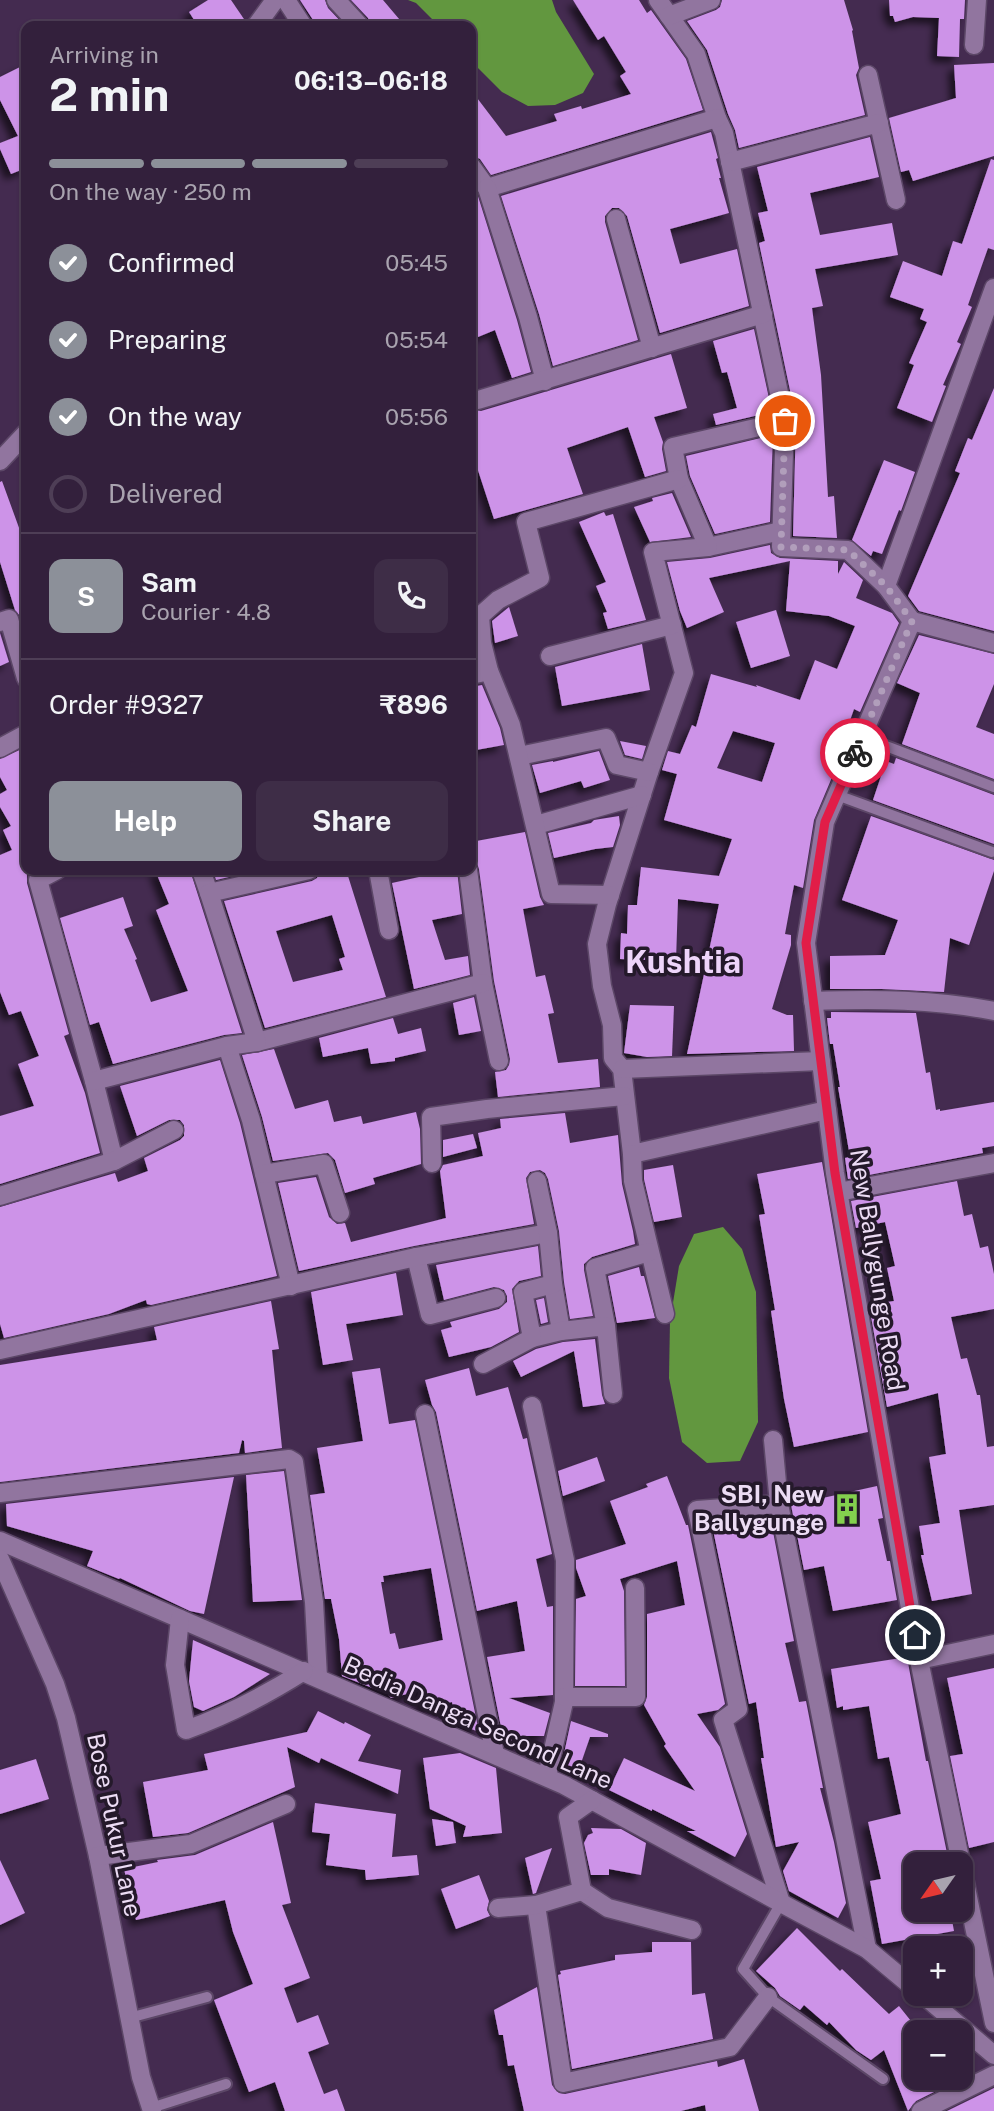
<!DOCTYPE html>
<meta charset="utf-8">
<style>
body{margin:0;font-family:"Public Sans",sans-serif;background:#3e2d47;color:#f1f3f6;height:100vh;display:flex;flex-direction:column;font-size:26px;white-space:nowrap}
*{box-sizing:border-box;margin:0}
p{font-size:23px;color:#a9a3af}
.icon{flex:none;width:38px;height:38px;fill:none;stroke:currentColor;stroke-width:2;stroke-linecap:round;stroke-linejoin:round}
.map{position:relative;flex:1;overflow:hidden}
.sheet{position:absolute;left:21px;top:21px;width:455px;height:854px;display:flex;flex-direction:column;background:#33203c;border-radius:14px;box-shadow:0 2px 5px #0004,0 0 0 2px #4e3e56}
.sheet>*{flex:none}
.needle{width:46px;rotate:236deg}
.buttons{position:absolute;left:903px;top:1852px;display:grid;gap:14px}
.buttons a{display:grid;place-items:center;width:70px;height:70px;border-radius:14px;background:#33203c;box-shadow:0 2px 5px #0004,0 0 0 2px #4e3e56;font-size:35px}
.pin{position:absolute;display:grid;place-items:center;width:60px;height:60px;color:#fff;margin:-30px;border:4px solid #fff;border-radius:50%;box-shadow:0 2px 7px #0007}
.courier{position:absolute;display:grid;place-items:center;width:70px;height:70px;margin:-35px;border:5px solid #e11d48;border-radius:50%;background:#fff;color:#222;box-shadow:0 2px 9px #0007}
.summary em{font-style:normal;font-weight:700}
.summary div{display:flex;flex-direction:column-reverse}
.summary{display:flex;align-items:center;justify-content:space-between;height:119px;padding:0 28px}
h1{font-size:46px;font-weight:700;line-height:52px}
.bar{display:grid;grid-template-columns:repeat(4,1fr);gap:10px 7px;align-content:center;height:84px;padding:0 28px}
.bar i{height:9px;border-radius:5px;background:#4e3e56}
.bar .current{background:#8c9099}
.bar p{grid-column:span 4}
.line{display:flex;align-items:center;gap:18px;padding:0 28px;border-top:2px solid #4e3e56}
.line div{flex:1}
.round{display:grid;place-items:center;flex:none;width:74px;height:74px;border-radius:14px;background:#3e2d47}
ol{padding:0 28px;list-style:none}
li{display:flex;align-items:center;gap:21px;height:77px}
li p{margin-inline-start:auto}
li .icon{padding:7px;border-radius:50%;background:#8c9099;color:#fff;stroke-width:4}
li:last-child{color:#a9a3af}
li i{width:38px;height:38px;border:4px solid #4e3e56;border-radius:50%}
.button{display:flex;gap:14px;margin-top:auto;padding:14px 28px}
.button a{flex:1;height:80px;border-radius:14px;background:#8c9099;color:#fff;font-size:28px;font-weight:700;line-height:80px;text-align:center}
.button a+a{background:#3e2d47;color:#f1f3f6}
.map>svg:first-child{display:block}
.water{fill:#62973f}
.building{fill:#cd93e8;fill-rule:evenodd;filter:url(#shadow)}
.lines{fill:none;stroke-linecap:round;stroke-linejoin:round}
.service-casing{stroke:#5c4767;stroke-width:14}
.minor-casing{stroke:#5c4767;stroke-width:21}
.service{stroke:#91759f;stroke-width:10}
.minor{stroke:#91759f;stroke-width:18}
.done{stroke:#b19ebb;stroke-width:7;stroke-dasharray:0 12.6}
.route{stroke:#e11d48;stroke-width:9}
.labels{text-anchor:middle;stroke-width:7;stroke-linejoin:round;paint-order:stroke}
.street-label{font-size:24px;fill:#ecdcf4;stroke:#24192a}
.poi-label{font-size:24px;font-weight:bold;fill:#ecdcf4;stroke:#24192a;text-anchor:end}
.district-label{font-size:32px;font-weight:bold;fill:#eed5fa;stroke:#24192a}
</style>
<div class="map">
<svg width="994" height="2111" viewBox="0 0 994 2111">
<defs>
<filter id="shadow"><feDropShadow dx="-6" dy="6" stdDeviation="3.5" flood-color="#0009"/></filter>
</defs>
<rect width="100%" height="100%" fill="#442b50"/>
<g class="water">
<polygon points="408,0 552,0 556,12 594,74 583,93 555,105 528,106 502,92 471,61 471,26 439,26 416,3"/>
<polygon points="723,1227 742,1249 756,1292 758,1422 740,1461 707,1463 682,1442 669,1378 670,1321 679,1266 694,1234"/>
</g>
<g class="building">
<polygon points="208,0 231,0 246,22 245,26 198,26 189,12"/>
<polygon points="300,0 325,0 328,8 345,26 317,26"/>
<polygon points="351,0 383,0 405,26 371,26 368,18"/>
<polygon points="573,0 639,0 647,13 651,10 686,59 703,110 491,175 480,159 471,155 471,90 506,136 557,121 554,114 581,106 582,109 631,94 620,76 626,72 604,36 598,40"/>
<polygon points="722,0 844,0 853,30 852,31 859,68 856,75 865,115 739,148 735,130 728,114 707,50 687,21 716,10 720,7"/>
<polygon points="889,0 965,0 964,19 960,19 959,57 937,56 939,18 913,17 895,22 893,16 890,16"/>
<polygon points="994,63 994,156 913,181 909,170 901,172 889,118 956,98 954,65"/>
<polygon points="26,64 26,168 11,174 0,149 0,143 18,136 0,100 0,77"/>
<polygon points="711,132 718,158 716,159 721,178 719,178 729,213 670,229 680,264 737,249 749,306 660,333 627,216 619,208 612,208 605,216 605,222 638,340 553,366 539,314 501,196"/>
<polygon points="870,137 879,177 810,193 820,235 892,223 898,255 815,269 823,306 812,308 821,375 828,497 834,496 837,538 793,536 796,419 759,243 765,241 758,213 768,211 757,167"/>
<polygon points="991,159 994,160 994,250 988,248 968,305 972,307 957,342 961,344 943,385 946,386 932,422 897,408 914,365 909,363 927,322 920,319 924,309 890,297 903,261 942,276 953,241 962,244"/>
<polygon points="471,185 477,193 517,320 531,372 512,378 495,330 478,337 471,319"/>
<polygon points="754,329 772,412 716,425 713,414 737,408 727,372 722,373 713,341"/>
<polygon points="671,354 687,408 654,417 663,442 662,449 666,471 645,477 628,427 567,448 583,494 494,519 471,449 471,409 481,411"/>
<polygon points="994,388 994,631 919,611 908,596 960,473 955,471 968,438 972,440"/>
<polygon points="773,435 770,522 715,534 690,476 686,456"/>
<polygon points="884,460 915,472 901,511 899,510 882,554 873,551 871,556 852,540"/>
<polygon points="2,481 26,547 26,638 20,616 15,610 0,562 0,482"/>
<polygon points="672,493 691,537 650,542 634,507 653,501 652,498"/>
<polygon points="604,512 606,516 613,514 646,620 608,629 603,613 607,612 596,586 606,582 579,522"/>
<path d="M770 545 771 553 780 558 838 561V574L844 562 863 580 856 598 892 613 899 623 860 712 854 709 838 755 841 756 814 820 803 888 794 885 785 934 791 935V945L772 1009 787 1015H793L794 1051 687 1054 719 904 678 899 676 961 620 959 621 933 627 934 628 905H637L641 867 719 876 732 839 664 820 677 774 662 770 668 751 680 754 692 725 696 727 711 674 757 687 756 685 800 700 815 660 837 669 855 626 829 616 786 611 790 561 709 578 724 612 687 628 680 611 667 562 710 558ZM733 731 775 743 762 782 717 768Z"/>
<polygon points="509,607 518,636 495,643 492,621"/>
<polygon points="776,610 790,656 751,668 736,622"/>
<polygon points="0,633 9,662 0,666"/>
<polygon points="919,635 994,654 994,684 976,727 994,734 994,779 902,744 920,693 897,683"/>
<polygon points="642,644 650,690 562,706 555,667"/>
<polygon points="482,685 500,728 504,745 476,750 471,722 471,687"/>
<polygon points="620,741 646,746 642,759 625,755"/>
<polygon points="26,747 27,883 69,1034 64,1036 85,1093 100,1153 0,1184 0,1116 34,1106 18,1064 39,1056 21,1011 9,1015 0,992 0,855 12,850 3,830 11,826 0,807 0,794 7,790 0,777 0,759"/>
<polygon points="599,751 610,780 584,788 581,781 540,793 532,765 553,761 553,762"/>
<polygon points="896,758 994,795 994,844 873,800 886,761 894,764"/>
<polygon points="619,816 620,825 613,847 595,849 554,858 548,833 591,823 594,820"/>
<polygon points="871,816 994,860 994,871 969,945 950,938 944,992 882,989 830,989 830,956 885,955 898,920 842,900"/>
<polygon points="525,832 540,897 544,905 523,909 536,977 545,975 554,1013 548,1014 558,1063 598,1059 600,1087 498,1097 495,1072 506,1070 509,1065 510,1059 494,981 479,869 477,863 471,859 471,842"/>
<polygon points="155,870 190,870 242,1033 224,1035 113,1064 99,1022 90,1025 60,918 123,897 133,926 124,929 137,959 135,960 151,1002 188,991 156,910 169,904"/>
<polygon points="213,870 259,870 216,880"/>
<path d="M320 870H344V877L348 876 386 997 265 1028 224 901 312 881 317 878ZM332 915 345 957 339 959 343 970 293 982 276 931Z"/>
<polygon points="427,870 457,870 462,914 432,920 445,960 468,956 470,975 414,989 392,883 428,875"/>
<polygon points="474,997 481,1031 459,1035 453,1003"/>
<polygon points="630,1005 674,1006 672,1056 647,1057 624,1053"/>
<polygon points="831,1012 916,1013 926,1073 930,1072 936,1110 940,1109 940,1111 994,1102 994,1146 982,1148 983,1153 848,1179 845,1158 850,1157 838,1087 840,1087 833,1044 830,1044 827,1018 831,1018"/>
<polygon points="393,1018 398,1034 421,1028 426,1051 395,1058 395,1061 371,1064 368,1048 323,1057 319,1038"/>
<polygon points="274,1049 295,1109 328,1100 334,1122 361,1116 363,1124 416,1112 420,1129 421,1164 373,1178 375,1184 345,1193 335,1160 328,1153 273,1161 262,1117 242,1055"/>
<polygon points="220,1060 240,1123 277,1276 151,1305 147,1304 146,1300 109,1314 4,1338 0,1324 0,1207 115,1173 118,1182 148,1171 144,1158 180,1140 184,1136 184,1125 180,1120 169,1120 137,1136 120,1086"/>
<polygon points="565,1113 570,1143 618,1135 622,1184 633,1231 635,1244 592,1257 584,1264 584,1270 593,1316 570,1319 564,1282 559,1231 548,1179 545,1173 540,1170 530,1172 526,1178 534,1224 414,1246 299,1271 278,1183 316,1177 329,1217 337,1224 345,1223 351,1242 446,1218 440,1171 443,1165 483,1156 478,1133 501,1128 500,1119"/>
<polygon points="473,1134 477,1148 443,1157 443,1140"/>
<polygon points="822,1162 868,1432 794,1447 784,1399 771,1311 775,1310 759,1215 765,1214 757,1174"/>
<polygon points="673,1165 682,1217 654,1222 644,1179 644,1170"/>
<polygon points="957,1181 964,1216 972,1214 980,1248 988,1246 994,1274 994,1309 951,1317 961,1359 967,1358 977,1395 980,1395 987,1447 994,1446 994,1505 959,1510 972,1594 932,1601 921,1555 924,1555 919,1526 940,1523 929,1457 946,1454 938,1393 887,1407 869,1305 894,1301 887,1268 895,1266 885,1222 856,1228 851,1201"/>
<polygon points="538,1246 541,1276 519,1281 512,1289 519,1332 491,1347 449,1357 441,1330 452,1327 450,1322 499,1309 507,1302 507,1296 504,1290 494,1287 444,1300 436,1265"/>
<polygon points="639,1267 641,1276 644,1276 655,1318 617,1323 608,1276"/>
<polygon points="396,1273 403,1315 346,1324 353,1360 323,1365 311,1292"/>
<polygon points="544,1298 548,1322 541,1324 536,1300"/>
<polygon points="271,1301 279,1349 272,1350 282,1448 245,1453 244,1441 242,1440 239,1453 0,1482 0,1365 157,1340 154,1327"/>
<polygon points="595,1339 602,1395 605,1404 583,1407 574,1351 521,1377 513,1361 536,1349 563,1342"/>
<path d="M380 1368 389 1424 415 1420 479 1732 456 1723 452 1702 422 1708 419 1691 391 1698 388 1694 342 1676 339 1639 331 1599H325L310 1495 325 1493 317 1448 363 1441 352 1372ZM431 1568 443 1640 399 1649 395 1633 390 1634 381 1582H384L383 1576Z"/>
<polygon points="469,1368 476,1396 508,1387 523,1439 527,1438 528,1444 552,1554 536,1559 547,1607 553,1606 553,1695 509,1698 550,1713 544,1736 520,1736 520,1746 504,1742 487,1657 525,1651 517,1601 477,1611 436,1412 432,1405 425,1380"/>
<polygon points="597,1457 605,1481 563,1496 558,1471"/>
<polygon points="284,1471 302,1600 253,1602 246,1475"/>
<polygon points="667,1476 686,1525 688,1525 725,1704 718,1710 697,1714 720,1747 747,1834 735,1857 687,1831 696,1831 652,1809 652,1811 609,1790 624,1758 695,1791 664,1746 666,1744 644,1705 647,1697 647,1614 685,1605 677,1561 620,1579 624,1591 625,1686 575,1686 576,1599 586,1596 576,1568 576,1560 626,1544 610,1501 648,1487 646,1484"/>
<polygon points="234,1477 204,1614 190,1611 120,1578 119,1579 87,1566 93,1551 7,1526 6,1504"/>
<polygon points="877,1486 883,1518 878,1519 887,1561 890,1561 897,1600 833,1611 824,1566 804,1570 791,1505"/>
<polygon points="770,1516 794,1641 785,1643 799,1702 806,1701 823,1788 820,1788 834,1842 846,1903 838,1918 789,1891 783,1871 799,1842 776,1847 761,1758 764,1758 756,1702 749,1704 711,1520"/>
<polygon points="193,1640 270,1674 234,1697 203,1711 194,1707 189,1681"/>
<polygon points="907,1657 926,1761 928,1761 947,1853 915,1859 915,1909 950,1909 954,1931 882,1944 870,1881 881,1879 868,1822 901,1814 889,1757 878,1759 869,1706 843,1710 843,1706 837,1708 831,1669"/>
<polygon points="994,1668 994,1842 969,1848 950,1756 963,1754 947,1678"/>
<polygon points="318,1711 344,1724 345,1722 371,1735 358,1761 401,1770 398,1794 321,1758 319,1763 287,1747 295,1787 188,1833 153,1837 143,1782 208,1770 204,1754 307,1732"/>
<polygon points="571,1721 608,1734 608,1737 590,1737 579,1769 562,1763"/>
<polygon points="460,1753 496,1768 502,1833 463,1837 466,1826 430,1809 423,1758"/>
<polygon points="36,1759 49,1799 0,1814 0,1770"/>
<polygon points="315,1803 396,1814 392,1857 417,1855 419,1875 366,1880 365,1870 326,1865 330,1834 312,1832"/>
<polygon points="432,1819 453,1822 456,1843 436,1846"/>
<polygon points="273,1822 291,1903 282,1905 310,1978 284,1988 297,2023 318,2015 329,2044 308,2052 324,2094 337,2089 345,2111 285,2111 275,2082 249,2092 214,2000 253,1984 233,1932 225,1900 136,1920 124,1869 158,1862 157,1860 195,1855"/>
<polygon points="591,1828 621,1829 646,1843 641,1875 609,1869 609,1875 591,1875 584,1843 588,1835 593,1833"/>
<polygon points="552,1848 536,1893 533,1894 525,1858"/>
<polygon points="0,1860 25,1913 0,1925"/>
<polygon points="479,1875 489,1901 487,1910 490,1916 456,1929 441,1889"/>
<polygon points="797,1928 840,1971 842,1969 889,2014 899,2006 915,2026 915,2077 964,2077 916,2101 908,2111 884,2050 871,2060 856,2050 829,2022 827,2025 804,2005 800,2010 780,1996 775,1988 756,1971"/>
<polygon points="652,1942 691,1942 692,1995 705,1993 713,2039 572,2069 558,1975 561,1974 560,1971 615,1960 615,1955 652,1952"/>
<polygon points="537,1987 552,2085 559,2093 565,2094 717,2061 718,2067 744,2059 759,2111 706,2111 705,2105 681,2111 524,2111 514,2065 508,2066 503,2035 499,2035 494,2010"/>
<polygon points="994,2088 994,2111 947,2111"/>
</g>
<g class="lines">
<defs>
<g id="service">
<polyline points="862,737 994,787"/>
<polyline points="837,795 992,852"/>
<polyline points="781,1903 743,1969 768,1997 883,2079"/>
<polyline points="129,2018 207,1997"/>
<polyline points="151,2108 226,2084"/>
</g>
<g id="minor">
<polyline points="286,0 303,26"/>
<polyline points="336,0 360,26"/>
<polyline points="658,0 696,54 717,118 724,133 785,421 781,547 848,550 886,586 912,621"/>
<polyline points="669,16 711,0"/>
<polyline points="256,26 275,0"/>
<polyline points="974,45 977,0"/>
<polyline points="868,75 896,200"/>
<polyline points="730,162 879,123"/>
<polyline points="471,166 487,188 717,118"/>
<polyline points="487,188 528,317 545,381"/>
<polyline points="616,219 652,348"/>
<polyline points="478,400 763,314"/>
<polyline points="0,461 26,433"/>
<polyline points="781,531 708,547 653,552 684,673 649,772 607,904 597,944 602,986 612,1025 613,1058 622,1069 632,1154 827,1110"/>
<polyline points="708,547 679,479 673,447 785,421"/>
<polyline points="886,586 994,288"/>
<polyline points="912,621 825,822 806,943 835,1173 889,1487 919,1660 994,2023"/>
<polyline points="912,621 994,643"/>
<polyline points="0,622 9,619 26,678"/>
<polyline points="550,656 672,625"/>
<polyline points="471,675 489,671"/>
<polyline points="0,748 26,734"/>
<polyline points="519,756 606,738 617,765 649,772"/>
<polyline points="536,825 642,795"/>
<polyline points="57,870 38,880 94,1081 114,1161"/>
<polyline points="201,870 209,893"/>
<polyline points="378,870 389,930"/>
<polyline points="468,870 483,983 499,1061"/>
<polyline points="610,895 551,894 511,725 489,671 482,643 480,616 498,600 540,578 526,522 679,479"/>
<path d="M813 1001C875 999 934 999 994 1011"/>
<polyline points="257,1042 483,983"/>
<polyline points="227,1046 251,1120 291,1286"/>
<polyline points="622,1069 821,1061"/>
<polyline points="94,1081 227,1046 257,1042 209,893 309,870"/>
<polyline points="632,1154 633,1181 665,1314"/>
<polyline points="432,1163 431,1117 487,1109 624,1096"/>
<polyline points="264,1174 324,1164 340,1213"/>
<polyline points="838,1192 994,1163"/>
<polyline points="0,1196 114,1161 174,1130"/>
<polyline points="416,1257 430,1315 496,1298"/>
<polyline points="553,1284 561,1331"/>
<polyline points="606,1326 595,1268 649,1252"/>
<polyline points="532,1338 561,1331 606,1326 613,1394"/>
<polyline points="0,1350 416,1257 548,1233"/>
<polyline points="483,1364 532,1338 523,1292 553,1284 548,1233 537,1181"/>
<polyline points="532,1406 565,1560 564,1702 547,1776"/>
<polyline points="425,1414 495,1754"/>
<polyline points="773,1440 779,1504 867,1949"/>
<polyline points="0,1493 289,1459 294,1462 314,1602 318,1677"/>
<polyline points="779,1504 697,1510 738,1709 723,1720 781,1903"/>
<polyline points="0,1541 564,1785 781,1903 867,1949 915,1989"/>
<polyline points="0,1559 55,1684 66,1718 98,1856 141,2077 152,2111"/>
<path d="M180 1619 175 1665 186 1730C228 1715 266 1695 304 1671"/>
<polyline points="919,1660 994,1644"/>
<polyline points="564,1697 636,1697 635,1588"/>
<polyline points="98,1856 191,1844 286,1804"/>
<polyline points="582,1891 608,1908 692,1930"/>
<polyline points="536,1905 563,2083 730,2047 768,1997"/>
<polyline points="498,1908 536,1905 582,1891 568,1817 592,1800"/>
<polyline points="921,1993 994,2055"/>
<polyline points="921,2111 994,2075"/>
</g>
</defs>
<use href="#service" class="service-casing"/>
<use href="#minor" class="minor-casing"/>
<use href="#service" class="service"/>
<use href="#minor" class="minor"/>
</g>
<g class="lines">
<polyline class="done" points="785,421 781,547 848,550 886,586 912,621 855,753"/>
<polyline class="route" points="855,753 825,822 806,943 835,1173 915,1635"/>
</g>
<defs>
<symbol id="building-bare" viewBox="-9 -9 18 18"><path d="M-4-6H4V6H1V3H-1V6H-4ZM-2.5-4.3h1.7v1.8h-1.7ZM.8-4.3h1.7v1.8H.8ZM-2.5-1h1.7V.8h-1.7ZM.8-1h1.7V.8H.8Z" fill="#83d04e" stroke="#24192a" stroke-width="2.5" paint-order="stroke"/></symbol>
</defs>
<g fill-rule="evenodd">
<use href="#building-bare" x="825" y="1487" width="44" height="44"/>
</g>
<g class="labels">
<g class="street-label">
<text transform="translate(877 1270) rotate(81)" y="8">New Ballygunge Road</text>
<text transform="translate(478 1723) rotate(24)" y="8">Bedia Danga Second Lane</text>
<text transform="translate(114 1825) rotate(78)" y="8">Bose Pukur Lane</text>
</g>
<g class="poi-label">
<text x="824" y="1503">SBI, New<tspan x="824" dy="28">Ballygunge</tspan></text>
</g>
<g class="district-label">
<text x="683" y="973">Kushtia</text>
</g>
</g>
</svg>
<div class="buttons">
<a><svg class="needle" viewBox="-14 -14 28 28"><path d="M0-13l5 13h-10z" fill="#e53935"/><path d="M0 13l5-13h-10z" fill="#a9a3af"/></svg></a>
<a>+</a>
<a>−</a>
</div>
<div class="pin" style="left:785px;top:421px;background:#ea580c"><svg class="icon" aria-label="bag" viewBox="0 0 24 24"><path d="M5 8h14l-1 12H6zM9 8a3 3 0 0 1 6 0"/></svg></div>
<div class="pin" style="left:915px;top:1635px;background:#1f2937"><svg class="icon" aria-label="home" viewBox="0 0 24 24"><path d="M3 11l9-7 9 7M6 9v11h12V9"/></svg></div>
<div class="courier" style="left:855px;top:753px"><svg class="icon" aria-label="bike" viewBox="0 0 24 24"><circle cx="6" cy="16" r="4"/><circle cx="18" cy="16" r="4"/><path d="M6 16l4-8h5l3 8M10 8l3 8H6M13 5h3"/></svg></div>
<section class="sheet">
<div class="summary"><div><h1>2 min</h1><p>Arriving in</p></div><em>06:13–06:18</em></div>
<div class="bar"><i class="current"></i><i class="current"></i><i class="current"></i><i></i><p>On the way · 250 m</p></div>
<ol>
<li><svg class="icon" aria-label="check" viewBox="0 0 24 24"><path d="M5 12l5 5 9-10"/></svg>Confirmed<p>05:45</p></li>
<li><svg class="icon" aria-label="check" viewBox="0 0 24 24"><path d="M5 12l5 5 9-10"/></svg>Preparing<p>05:54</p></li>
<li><svg class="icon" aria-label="check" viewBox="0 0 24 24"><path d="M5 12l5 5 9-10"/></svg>On the way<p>05:56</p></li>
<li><i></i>Delivered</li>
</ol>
<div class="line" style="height:126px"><b class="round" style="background:#8c9099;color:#fff">S</b><div><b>Sam</b><p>Courier · 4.8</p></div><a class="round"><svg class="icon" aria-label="phone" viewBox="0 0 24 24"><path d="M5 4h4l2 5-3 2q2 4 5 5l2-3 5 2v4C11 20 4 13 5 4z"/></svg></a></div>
<div class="line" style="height:91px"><div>Order #9327</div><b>₹896</b></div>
<div class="button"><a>Help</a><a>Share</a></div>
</section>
</div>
